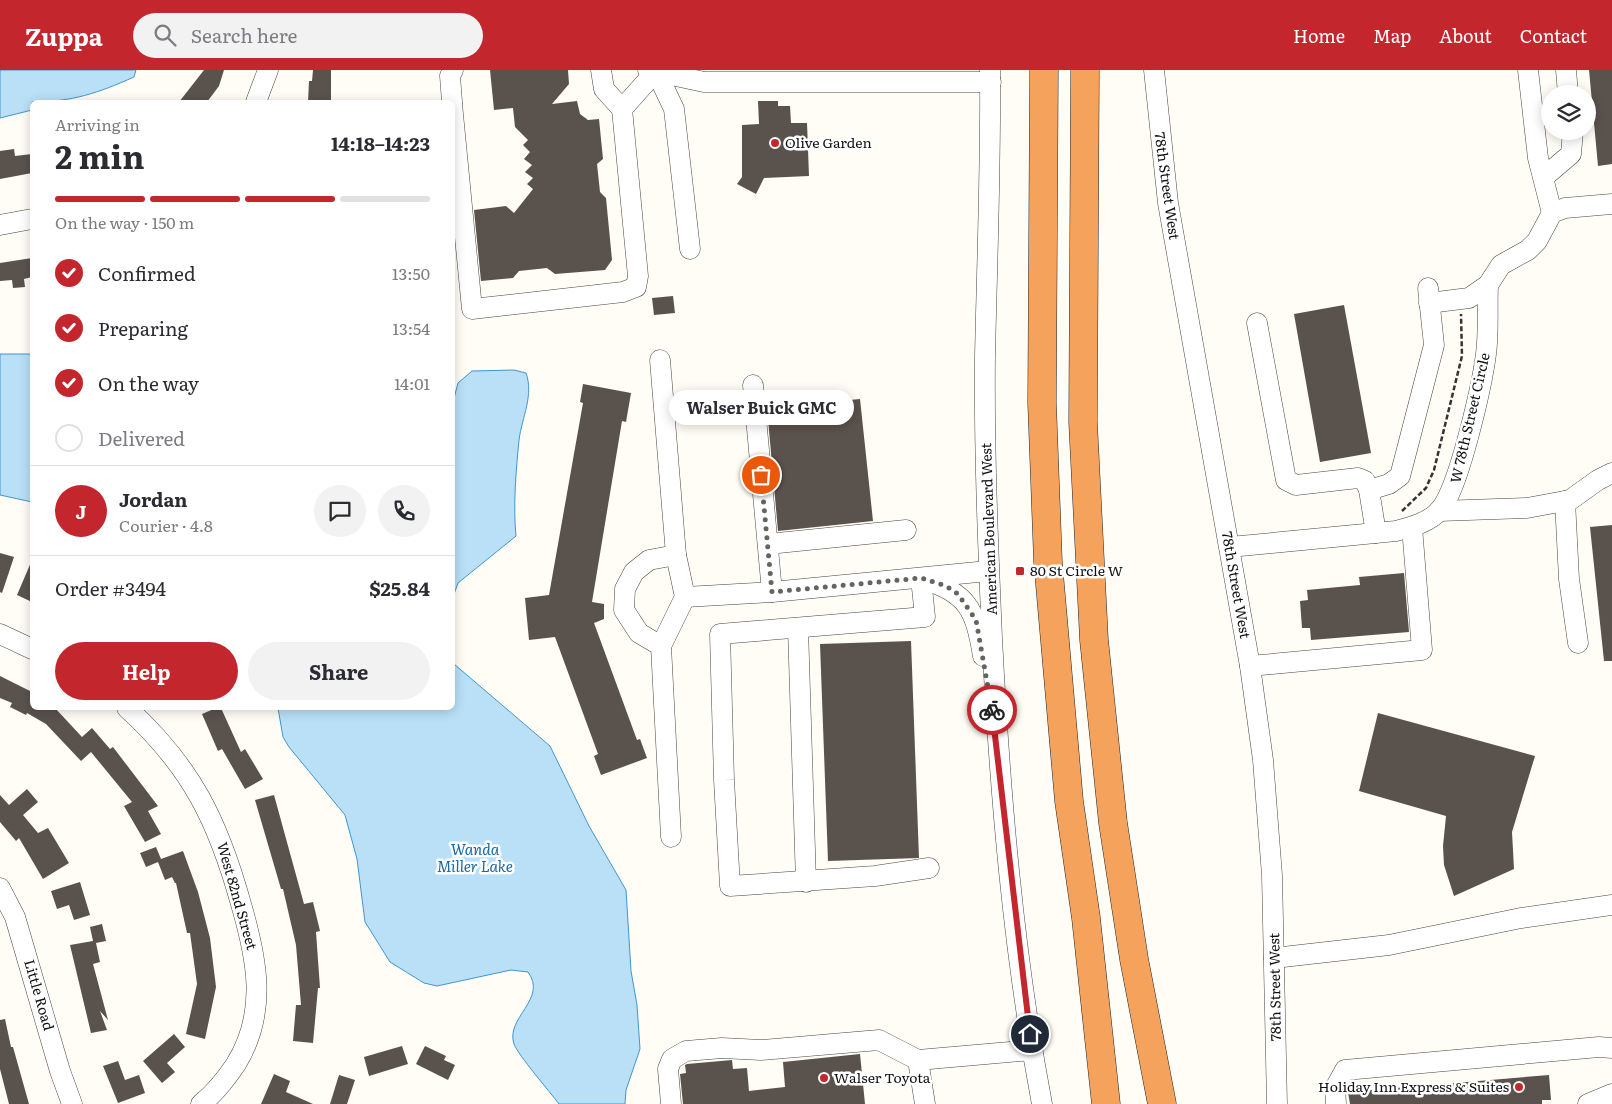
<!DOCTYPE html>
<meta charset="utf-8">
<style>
body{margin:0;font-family:Literata,serif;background:#f2f2f3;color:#2b2b33;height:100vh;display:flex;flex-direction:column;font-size:19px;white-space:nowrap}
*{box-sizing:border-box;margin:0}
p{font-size:16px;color:#7c7c81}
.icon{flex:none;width:28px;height:28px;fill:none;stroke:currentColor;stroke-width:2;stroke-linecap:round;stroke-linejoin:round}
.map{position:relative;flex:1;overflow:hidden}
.panel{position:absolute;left:30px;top:30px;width:425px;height:610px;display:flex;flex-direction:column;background:#fff;border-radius:8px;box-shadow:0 2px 12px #0003}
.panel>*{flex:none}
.tools{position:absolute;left:1541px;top:15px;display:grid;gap:10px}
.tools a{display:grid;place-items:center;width:55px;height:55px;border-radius:50%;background:#fff;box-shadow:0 2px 12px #0003;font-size:25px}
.pin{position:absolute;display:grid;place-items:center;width:42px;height:42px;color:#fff;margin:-21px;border:2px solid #fff;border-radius:50%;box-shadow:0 1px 5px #0007}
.courier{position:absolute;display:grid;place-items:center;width:50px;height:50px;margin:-25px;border:4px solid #c4262e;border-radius:50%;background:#fff;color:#222;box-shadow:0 1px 6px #0007}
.bubble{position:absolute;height:35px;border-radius:18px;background:#fff;box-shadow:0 2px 12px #0003;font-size:16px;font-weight:700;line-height:35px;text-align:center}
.summary em{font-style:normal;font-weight:700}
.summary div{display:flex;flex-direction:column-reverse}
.summary{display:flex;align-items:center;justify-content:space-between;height:85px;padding:0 25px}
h1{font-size:32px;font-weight:700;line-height:38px}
.bar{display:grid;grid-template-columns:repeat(4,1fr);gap:8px 5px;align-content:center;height:60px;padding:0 25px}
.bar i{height:6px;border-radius:4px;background:#e1e1e2}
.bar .current{background:#c4262e}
.bar p{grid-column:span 4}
.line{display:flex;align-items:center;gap:12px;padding:0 25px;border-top:1px solid #e1e1e2}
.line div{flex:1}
.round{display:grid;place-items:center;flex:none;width:52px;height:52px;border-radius:26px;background:#f2f2f3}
ol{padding:0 25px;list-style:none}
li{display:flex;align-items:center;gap:15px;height:55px}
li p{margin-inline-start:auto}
li .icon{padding:5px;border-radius:50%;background:#c4262e;color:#fff;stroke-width:4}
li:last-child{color:#7c7c81}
li i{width:28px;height:28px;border:2px solid #e1e1e2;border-radius:50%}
.primary-button{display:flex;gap:10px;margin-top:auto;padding:10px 25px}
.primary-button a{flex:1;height:58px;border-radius:30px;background:#c4262e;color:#fff;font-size:20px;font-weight:700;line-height:58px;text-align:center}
.primary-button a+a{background:#f2f2f3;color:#2b2b33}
header{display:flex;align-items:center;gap:30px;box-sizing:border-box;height:70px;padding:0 25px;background:#c4262e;color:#fff}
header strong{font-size:24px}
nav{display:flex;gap:28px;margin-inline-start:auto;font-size:18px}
.search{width:350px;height:45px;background:#f2f2f3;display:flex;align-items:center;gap:12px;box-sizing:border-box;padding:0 18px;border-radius:28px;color:#7c7c81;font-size:19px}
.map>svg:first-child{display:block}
.water{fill:#b9e0f7;stroke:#3f96cf}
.building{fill:#5a524d}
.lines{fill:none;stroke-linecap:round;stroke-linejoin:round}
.minor-casing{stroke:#444;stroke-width:21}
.highway-casing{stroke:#222;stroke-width:29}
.path{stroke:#333;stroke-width:2.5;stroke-dasharray:5 2.5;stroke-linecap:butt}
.minor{stroke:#fff;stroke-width:20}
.highway{stroke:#f5a25d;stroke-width:28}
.done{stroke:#646461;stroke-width:5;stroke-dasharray:0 9}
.route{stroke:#c4262e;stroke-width:6}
.poi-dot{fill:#c4262e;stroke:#fff;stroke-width:2}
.labels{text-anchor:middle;stroke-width:5;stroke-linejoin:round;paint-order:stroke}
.poi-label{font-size:14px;fill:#111;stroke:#fff;text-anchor:start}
.street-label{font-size:14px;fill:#111;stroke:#fff}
.water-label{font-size:15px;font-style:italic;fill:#1768a6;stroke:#fff}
</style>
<header>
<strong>Zuppa</strong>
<div class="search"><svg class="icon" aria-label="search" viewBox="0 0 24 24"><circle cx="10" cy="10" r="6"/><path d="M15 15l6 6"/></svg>Search here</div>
<nav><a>Home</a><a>Map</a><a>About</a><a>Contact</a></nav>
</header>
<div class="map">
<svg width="1612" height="1034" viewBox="0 0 1612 1034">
<rect width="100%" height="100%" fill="#fffdf5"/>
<g class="water">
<path d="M0 0H136L134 7C98 23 72 32 32 32V40L0 48Z"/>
<polygon points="0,284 32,284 32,432 0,425"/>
<path d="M514 300 526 303C534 325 522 347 519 370 516 401 513 435 516 466L458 513 453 527V332L458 313 472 301Z"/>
<path d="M453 588 454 594 550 676 589 756 626 820 631 901 637 935 640 979 626 1020 625 1034H559C550 1022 518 985 514 974 505 948 548 929 528 902L511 900 437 916 424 913 390 892 365 852 357 789 345 745 289 677 283 667 278 638H452Z"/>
</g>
<g class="building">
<polygon points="204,0 224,0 219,16 207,32 179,32"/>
<polygon points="313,0 331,0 331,32 308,32 309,11 312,11"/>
<polygon points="490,0 568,0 569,14 552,34 577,31 580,44 588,50 599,49 603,89 597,94 600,122 606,128 612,190 605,200 555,204 547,198 519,201 513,208 481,211 474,140 506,136 514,143 533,119 527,114 533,108 525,102 532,95 524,89 530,82 523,75 528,70 515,57 513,38 494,40"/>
<polygon points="1589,0 1612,0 1612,94 1598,96"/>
<polygon points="758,31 778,31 778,36 790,36 791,53 807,53 809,106 764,108 756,124 737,114 742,107 742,55 759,54"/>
<polygon points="14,79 15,86 32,84 32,103 0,109 0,81"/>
<polygon points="32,188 32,207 24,209 25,217 13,218 12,210 0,211 0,193"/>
<polygon points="673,226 675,243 654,245 652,228"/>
<polygon points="1344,235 1371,383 1320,392 1294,244"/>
<polygon points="583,314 631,323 626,352 622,351 592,532 604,534 604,549 594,553 637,670 640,669 647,688 601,705 594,686 598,684 555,567 529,570 525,528 549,525 583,333 580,332"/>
<polygon points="860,329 873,451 778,461 767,338"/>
<polygon points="1612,455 1612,591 1604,591 1590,457"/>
<polygon points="0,483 14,487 2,523 0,522"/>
<polygon points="32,490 32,532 17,525"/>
<polygon points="1404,503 1409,562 1311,570 1310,558 1302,558 1300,531 1308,530 1307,520 1360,515 1359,507"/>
<polygon points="911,571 919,788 828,791 820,574"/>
<polygon points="0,606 32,622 32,638 55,638 82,667 92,658 110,679 113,677 158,736 148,741 161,764 145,772 124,736 132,732 91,682 81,691 46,654 27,643 26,645 10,637 12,633 0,628"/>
<polygon points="216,638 221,638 241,682 245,679 263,709 245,719 222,679 218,681 202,644"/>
<polygon points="1378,643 1535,686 1512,762 1514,799 1454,826 1444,795 1443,776 1446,746 1359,721"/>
<polygon points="27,719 38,732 23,745 38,763 48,758 69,793 43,809 19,768 16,771 0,752 0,725 9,735"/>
<polygon points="274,725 304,834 313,832 320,861 316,862 320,918 318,918 313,973 293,971 296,935 301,935 296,875 283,819 281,819 255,730"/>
<polygon points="156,777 161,789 183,781 198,822 210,868 216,917 205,969 186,964 197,914 190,863 187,863 176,813 175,813 172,807 165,810 158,792 146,797 140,783"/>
<polygon points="80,812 90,845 74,850 69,835 57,839 51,821"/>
<polygon points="102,854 106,871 96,873 100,892 93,894 108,950 100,941 107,960 91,963 70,875 93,871 90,857"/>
<polygon points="5,949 11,977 13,977 29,1034 9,1034 0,999 0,950"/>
<polygon points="174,964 185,977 167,993 175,1002 162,1013 143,991"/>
<polygon points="402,976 408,994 369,1006 364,987"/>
<polygon points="425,976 446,986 444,990 455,995 448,1010 416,994"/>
<polygon points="860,984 865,1034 683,1034 680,1004 686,1003 685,995 687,994 732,990 733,999 747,998 749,1021 785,1017 783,992"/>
<polygon points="118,991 125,1010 139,1005 145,1023 118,1033 103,996"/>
<polygon points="274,1004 290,1011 286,1022 313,1034 261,1034"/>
<polygon points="339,1005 355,1010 347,1034 330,1034"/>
<polygon points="1549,1005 1551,1030 1542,1030 1542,1034 1350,1034 1348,1022"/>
</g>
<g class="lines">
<defs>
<g id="minor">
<polyline points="601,0 604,19 622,39"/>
<polyline points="648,0 704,12 991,12"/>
<path d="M990 0C991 96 987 191 985 287 984 380 988 474 992 568 1000 724 1013 881 1042 1034"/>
<polyline points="1154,0 1168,133 1250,596 1263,690 1272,805 1277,1034"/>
<polyline points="1528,0 1538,88 1552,143"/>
<polyline points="1566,0 1568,24"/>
<polyline points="656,1 674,39 690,179"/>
<polyline points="256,32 268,0"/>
<polyline points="452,32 450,6 453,0"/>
<polyline points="452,34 472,239 623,222 636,217 638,206 622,39 656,1"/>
<polyline points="1544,107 1571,84 1573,61"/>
<polyline points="0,155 32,149"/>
<polyline points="1429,233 1469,228 1488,215 1501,195 1528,180 1537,171 1552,143 1565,138 1612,134"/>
<polyline points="1257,253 1286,410 1296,415 1358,408 1365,411 1369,420 1376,463"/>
<polyline points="660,290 676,485 685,527 661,576"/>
<polyline points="753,315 772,522"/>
<polyline points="1369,420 1389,414 1400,406 1405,387 1434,275 1428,218"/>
<polyline points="1565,431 1569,509 1578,573"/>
<polyline points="1439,441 1527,438 1570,430 1598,410 1612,403"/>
<polyline points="768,474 906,460"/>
<path d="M1230 477 1396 461C1411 457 1430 452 1440 440 1459 418 1482 315 1486 284 1489 262 1487 238 1488 215"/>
<polyline points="685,527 772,522 988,501"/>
<polyline points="798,558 806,812"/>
<polyline points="0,564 32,579"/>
<polyline points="1250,596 1422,580 1412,457"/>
<path d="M127 638C191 696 218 751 241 834 257 889 268 942 236 994 226 1009 215 1023 201 1034"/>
<polyline points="671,767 661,576 639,563 624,540 625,519 634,502 649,490 676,485"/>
<path d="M929 798 875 806 730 816 724 710 720 564 925 547 921 508C968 524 975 538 983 586"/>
<polyline points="0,818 15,847 60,1001 72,1034"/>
<polyline points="1274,888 1389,875 1521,848 1612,835"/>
<polyline points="918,990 925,1034"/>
<polyline points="671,1034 668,999 672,989 686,981 722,978 761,980 879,970 918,990 1032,980"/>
<polyline points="1336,1034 1335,1018 1345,1000 1599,977 1612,978"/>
<polyline points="1588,1034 1612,1024"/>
</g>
<g id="highway">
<polyline points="1044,0 1042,333 1048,492 1069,731 1086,848 1106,1034"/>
<polyline points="1085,0 1083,352 1094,570 1113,753 1134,889 1162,1034"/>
</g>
</defs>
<use href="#minor" class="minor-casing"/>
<use href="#highway" class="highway-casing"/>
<polyline class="path" points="1402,441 1426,418 1434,400 1462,286 1461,244"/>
<use href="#minor" class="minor"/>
<use href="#highway" class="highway"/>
</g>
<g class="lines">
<polyline class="done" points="761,405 772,522 921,508 946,516 958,524 976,550 992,640"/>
<polyline class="route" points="992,640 1030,964"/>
</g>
<g class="poi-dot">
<circle cx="775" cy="73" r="5"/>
<rect x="1015" y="496" width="10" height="10" rx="2.5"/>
<circle cx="824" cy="1008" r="5"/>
<circle cx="1519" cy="1017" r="5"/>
</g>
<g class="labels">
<g class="poi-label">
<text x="785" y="78">Olive Garden</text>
<text x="1030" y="506">80 St Circle W</text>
<text x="834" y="1013">Walser Toyota</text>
<text x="1509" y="1022" text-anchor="end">Holiday Inn Express &amp; Suites</text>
</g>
<g class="street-label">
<text transform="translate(1167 116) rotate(82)" y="5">78th Street West</text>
<text transform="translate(1470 348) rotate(-77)" y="5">W 78th Street Circle</text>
<text transform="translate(989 459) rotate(-92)" y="5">American Boulevard West</text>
<text transform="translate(1236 515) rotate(80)" y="5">78th Street West</text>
<text transform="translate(237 826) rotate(74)" y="5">West 82nd Street</text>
<text transform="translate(1275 917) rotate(-91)" y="5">78th Street West</text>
<text transform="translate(39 925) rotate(74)" y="5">Little Road</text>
</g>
<g class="water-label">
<text x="475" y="785">Wanda<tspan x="475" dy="17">Miller Lake</tspan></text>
</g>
</g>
</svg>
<div class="tools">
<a><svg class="icon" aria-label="layers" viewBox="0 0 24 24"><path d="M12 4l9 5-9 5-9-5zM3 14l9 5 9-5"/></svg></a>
</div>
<div class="pin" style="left:761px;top:405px;background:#ea580c"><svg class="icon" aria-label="bag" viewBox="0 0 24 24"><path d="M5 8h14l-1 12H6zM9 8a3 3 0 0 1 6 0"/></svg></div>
<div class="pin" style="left:1030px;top:964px;background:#1f2937"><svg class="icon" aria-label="home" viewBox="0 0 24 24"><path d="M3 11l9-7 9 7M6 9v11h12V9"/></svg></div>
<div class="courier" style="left:992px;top:640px"><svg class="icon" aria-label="bike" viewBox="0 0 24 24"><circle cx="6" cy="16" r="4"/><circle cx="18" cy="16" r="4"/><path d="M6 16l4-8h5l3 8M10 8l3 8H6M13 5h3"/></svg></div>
<div class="bubble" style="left:669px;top:320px;width:185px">Walser Buick GMC</div>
<section class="panel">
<div class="summary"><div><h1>2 min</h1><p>Arriving in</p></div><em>14:18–14:23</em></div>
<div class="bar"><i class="current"></i><i class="current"></i><i class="current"></i><i></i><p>On the way · 150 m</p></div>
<ol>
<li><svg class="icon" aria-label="check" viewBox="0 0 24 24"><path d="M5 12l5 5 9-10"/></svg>Confirmed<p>13:50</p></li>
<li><svg class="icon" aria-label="check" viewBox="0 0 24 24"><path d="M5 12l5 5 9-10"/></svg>Preparing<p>13:54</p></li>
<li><svg class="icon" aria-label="check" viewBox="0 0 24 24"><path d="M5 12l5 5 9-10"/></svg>On the way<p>14:01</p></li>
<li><i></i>Delivered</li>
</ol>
<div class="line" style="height:90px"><b class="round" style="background:#c4262e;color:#fff">J</b><div><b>Jordan</b><p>Courier · 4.8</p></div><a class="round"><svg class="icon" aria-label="chat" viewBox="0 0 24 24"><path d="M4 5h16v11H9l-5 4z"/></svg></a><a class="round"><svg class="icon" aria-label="phone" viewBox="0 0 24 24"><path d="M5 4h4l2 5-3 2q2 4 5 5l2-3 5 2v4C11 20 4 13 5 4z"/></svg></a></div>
<div class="line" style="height:65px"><div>Order #3494</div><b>$25.84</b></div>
<div class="primary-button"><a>Help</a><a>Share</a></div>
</section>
</div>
